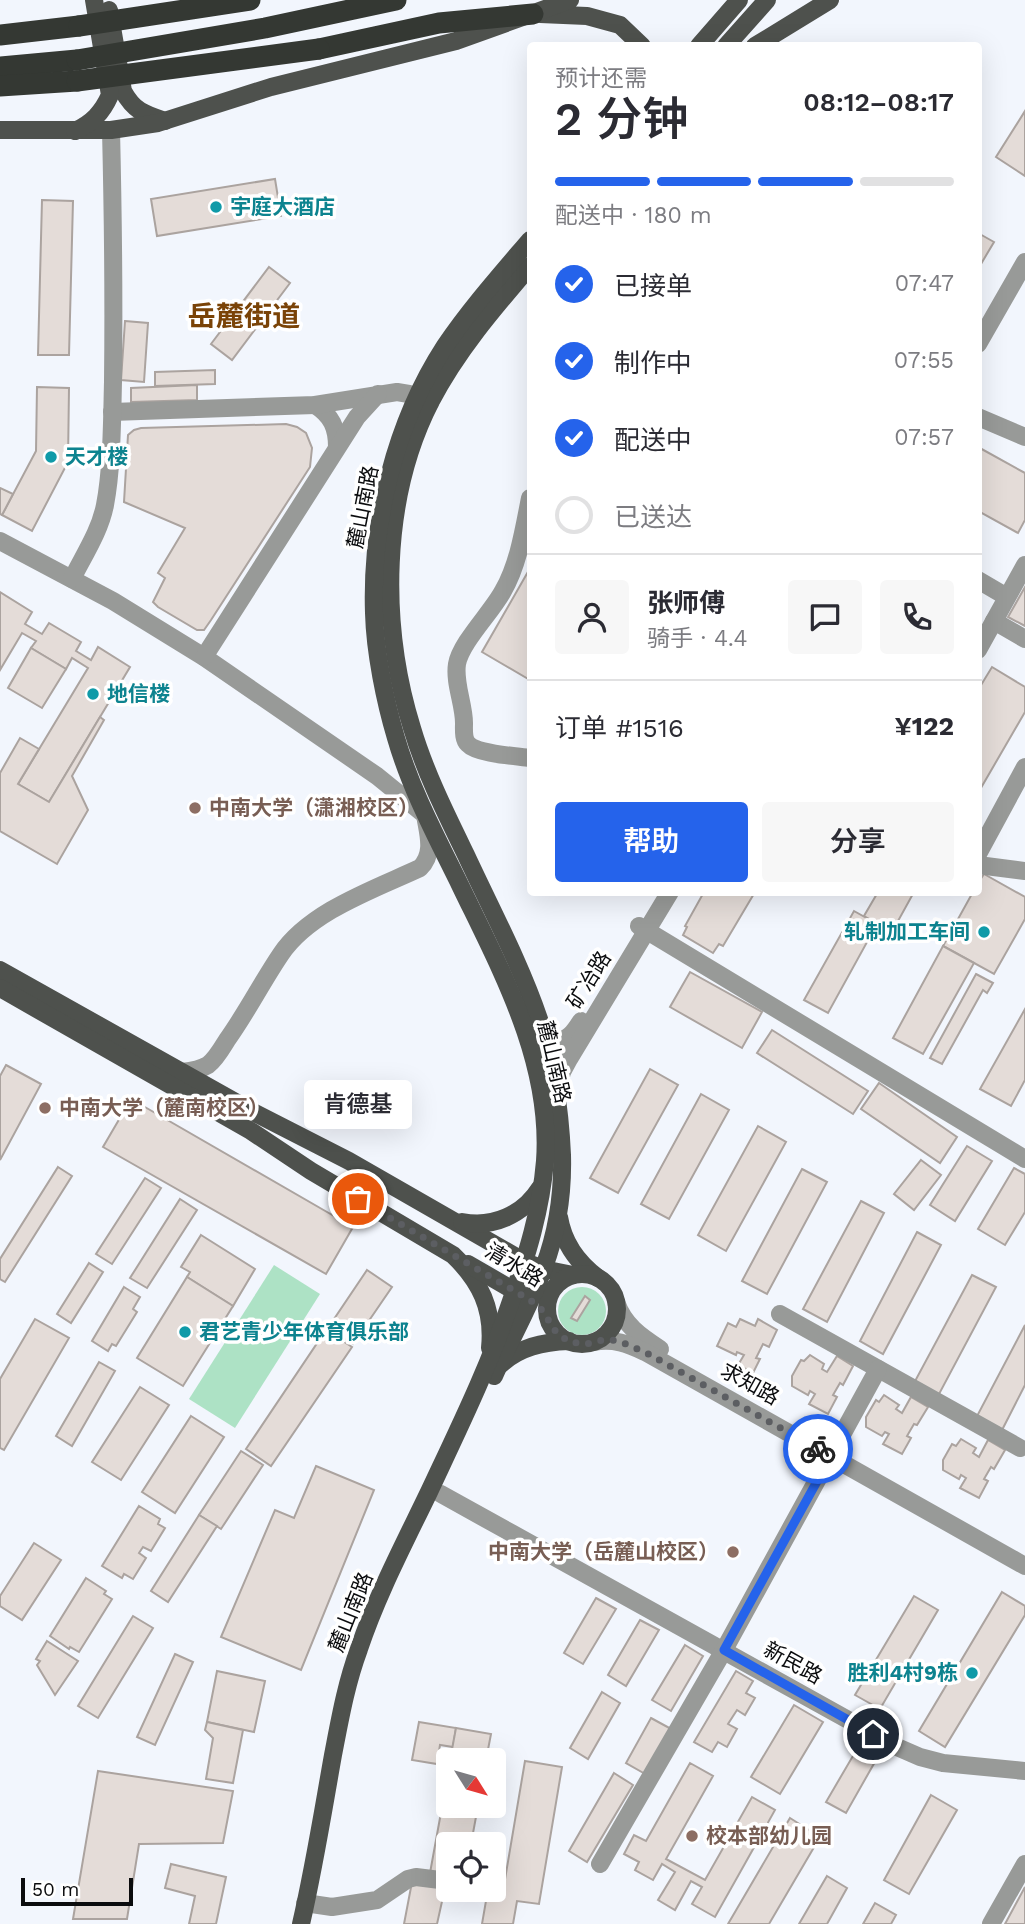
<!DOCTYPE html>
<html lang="zh">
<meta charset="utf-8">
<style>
body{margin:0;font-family:"Work Sans","Noto Sans SC",sans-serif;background:#f7f7f7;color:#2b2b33;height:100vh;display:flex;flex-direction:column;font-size:26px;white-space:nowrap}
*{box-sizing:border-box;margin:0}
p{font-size:23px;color:#7c7c81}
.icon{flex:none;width:38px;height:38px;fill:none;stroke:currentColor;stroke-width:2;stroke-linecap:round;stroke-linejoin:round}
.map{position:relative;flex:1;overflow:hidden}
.drawer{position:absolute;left:527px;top:42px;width:455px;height:854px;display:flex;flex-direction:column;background:#fff;border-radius:7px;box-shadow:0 7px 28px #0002}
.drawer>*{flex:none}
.needle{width:46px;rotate:127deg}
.buttons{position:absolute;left:436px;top:1748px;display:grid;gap:14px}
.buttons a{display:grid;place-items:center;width:70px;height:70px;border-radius:7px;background:#fff;box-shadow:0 7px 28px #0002;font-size:35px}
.scale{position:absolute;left:21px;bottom:18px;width:112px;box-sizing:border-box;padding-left:7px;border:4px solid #0b0c0e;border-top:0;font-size:19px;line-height:24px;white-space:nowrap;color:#0b0c0e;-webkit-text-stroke:5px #fff;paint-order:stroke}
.pin{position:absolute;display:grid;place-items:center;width:60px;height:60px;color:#fff;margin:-30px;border:4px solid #fff;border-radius:50%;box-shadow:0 2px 7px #0007}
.courier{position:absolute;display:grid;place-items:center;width:70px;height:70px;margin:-35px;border:5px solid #2563eb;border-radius:50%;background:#fff;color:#222;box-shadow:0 2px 9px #0007}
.bubble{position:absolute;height:49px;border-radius:7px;background:#fff;box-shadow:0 7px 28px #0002;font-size:23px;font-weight:600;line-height:49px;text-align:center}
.summary em{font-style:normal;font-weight:600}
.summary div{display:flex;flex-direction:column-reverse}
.summary{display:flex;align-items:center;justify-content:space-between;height:119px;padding:0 28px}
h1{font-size:46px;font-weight:600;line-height:52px}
.bar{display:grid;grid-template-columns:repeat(4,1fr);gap:10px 7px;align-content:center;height:84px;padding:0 28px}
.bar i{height:9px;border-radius:5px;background:#e1e1e2}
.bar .current{background:#2563eb}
.bar p{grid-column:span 4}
.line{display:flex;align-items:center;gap:18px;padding:0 28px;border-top:2px solid #e1e1e2}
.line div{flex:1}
.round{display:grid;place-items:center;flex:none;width:74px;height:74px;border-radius:7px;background:#f7f7f7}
ol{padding:0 28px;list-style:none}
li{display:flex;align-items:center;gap:21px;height:77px}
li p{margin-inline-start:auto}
li .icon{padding:7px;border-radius:50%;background:#2563eb;color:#fff;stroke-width:4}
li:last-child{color:#7c7c81}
li i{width:38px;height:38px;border:4px solid #e1e1e2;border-radius:50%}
.primary-button{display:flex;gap:14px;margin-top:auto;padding:14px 28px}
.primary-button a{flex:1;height:80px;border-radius:7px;background:#2563eb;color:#fff;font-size:28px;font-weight:600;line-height:80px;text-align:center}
.primary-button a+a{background:#f7f7f7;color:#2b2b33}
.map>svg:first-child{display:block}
.green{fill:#ade2c5}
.building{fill:#e4dcd8;stroke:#aba39f;stroke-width:2}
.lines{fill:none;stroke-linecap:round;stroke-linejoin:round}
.minor{stroke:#989a98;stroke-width:18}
.major{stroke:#4e514d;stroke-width:18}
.highway{stroke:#343833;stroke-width:21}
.highway-bridge{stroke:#343833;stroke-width:21}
.done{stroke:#5c5e62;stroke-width:7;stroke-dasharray:0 12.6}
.route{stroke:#2563eb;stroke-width:9}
.culture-dot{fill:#0f9aa8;stroke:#fff;stroke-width:2.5}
.education-dot{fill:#8d6e63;stroke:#fff;stroke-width:2.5}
.labels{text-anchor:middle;stroke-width:7;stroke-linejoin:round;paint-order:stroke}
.culture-label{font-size:21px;font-weight:bold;fill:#0d838f;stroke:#fff;text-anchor:start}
.street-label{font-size:21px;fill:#0b0c0e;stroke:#fff}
.education-label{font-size:21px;font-weight:bold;fill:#785e54;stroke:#fff;text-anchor:start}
.district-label{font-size:28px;font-weight:bold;fill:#7a4307;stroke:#fff}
</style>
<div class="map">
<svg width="1025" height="1924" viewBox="0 0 1025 1924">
<rect width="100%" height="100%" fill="#f2f6fd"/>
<g class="green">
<polygon points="274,1265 320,1294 235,1428 189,1399"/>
<circle cx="582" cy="1311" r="24"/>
</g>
<g class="building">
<polygon points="1025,111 1025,176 996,157"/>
<polygon points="275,179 281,216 157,236 151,199"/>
<polygon points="42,200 73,201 69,355 38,355"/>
<polygon points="978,233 994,242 978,269"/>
<polygon points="269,267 290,283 232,360 211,344"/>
<polygon points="125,321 148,323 144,382 121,380"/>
<polygon points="215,370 215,384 155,386 155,372"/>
<polygon points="197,385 197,400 131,402 131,388"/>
<polygon points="37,387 69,388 68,462 32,531 2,515 36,451"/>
<polygon points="286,424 297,427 306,433 312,448 310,467 211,620 204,630 197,630 158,607 153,602 165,578 158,573 185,528 124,502 128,435 134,430 141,428"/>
<polygon points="978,447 1025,473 1025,520 1018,533 978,511"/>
<polygon points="0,488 13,494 2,515 0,514"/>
<polygon points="529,570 530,570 530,680 482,652"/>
<polygon points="1025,587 1025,626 1008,617"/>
<polygon points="0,592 32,612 25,624 42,634 49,623 81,642 76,651 91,660 98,647 130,667 49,802 18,784 88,668 72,658 66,669 31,648 36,641 22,633 0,670"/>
<polygon points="31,648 66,669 42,708 8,688"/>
<polygon points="992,667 1025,687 1025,712 978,793 978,690"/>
<polygon points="100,717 104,720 72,776 88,810 57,864 0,831 0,773 20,738 39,749 18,784 49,802"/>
<polygon points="984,874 1025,897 1025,919 994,974 943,946 973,892 978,892 978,883"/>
<polygon points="704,892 755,892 723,946 719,944 713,953 683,935 687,927 685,926"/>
<polygon points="878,892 914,892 892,932 864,916"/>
<polygon points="854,911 877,924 828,1013 804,1000"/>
<polygon points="943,946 974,963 923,1054 893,1038"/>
<polygon points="690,972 762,1012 742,1048 670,1007"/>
<polygon points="976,974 993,983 987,993 983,990 942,1064 930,1058"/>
<polygon points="1025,1009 1025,1080 1011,1106 980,1089"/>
<polygon points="772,1030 868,1091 853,1114 757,1053"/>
<polygon points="6,1065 41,1084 0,1160 0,1076"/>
<polygon points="650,1069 678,1085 618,1193 590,1178"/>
<polygon points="879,1083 957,1137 940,1163 861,1109"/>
<polygon points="701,1094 729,1110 669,1219 641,1204"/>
<polygon points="131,1099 353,1227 326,1274 103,1147"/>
<polygon points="758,1126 786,1142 726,1251 698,1235"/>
<polygon points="967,1146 992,1161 955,1221 930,1205"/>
<polygon points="921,1160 941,1175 914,1210 894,1194"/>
<polygon points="58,1167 72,1176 5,1282 0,1279 0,1259"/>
<polygon points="1014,1168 1025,1174 1025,1212 1005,1245 978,1229"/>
<polygon points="802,1169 827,1182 767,1294 742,1281"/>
<polygon points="145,1178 161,1188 112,1264 96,1254"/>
<polygon points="180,1199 197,1210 147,1288 130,1278"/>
<polygon points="861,1201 884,1213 827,1322 803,1309"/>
<polygon points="917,1232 941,1245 883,1354 860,1341"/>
<polygon points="201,1235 255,1269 233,1306 187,1277 190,1272 181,1267"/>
<polygon points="89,1263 103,1272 71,1323 57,1314"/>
<polygon points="367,1270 392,1287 353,1344 328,1328"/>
<polygon points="972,1275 996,1287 938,1396 914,1383"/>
<polygon points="187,1277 233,1306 183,1386 137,1358"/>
<polygon points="124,1287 140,1297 133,1309 137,1312 116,1346 112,1344 108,1351 92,1341"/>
<polygon points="585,1296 590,1300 577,1321 571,1318"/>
<polygon points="35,1319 69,1338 4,1450 0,1448 0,1379"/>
<polygon points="740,1319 755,1326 758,1319 777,1330 769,1347 763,1344 756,1358 760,1359 753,1373 738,1365 744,1355 737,1352 736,1355 717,1346 728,1323 736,1327"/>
<polygon points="1025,1325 1025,1385 1001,1432 976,1418"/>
<polygon points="326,1330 352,1347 271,1466 246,1449"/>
<polygon points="810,1355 824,1364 822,1369 827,1372 837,1356 853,1366 843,1385 840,1383 833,1395 837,1397 828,1414 809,1404 815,1394 810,1391 808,1395 792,1386 792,1376 801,1360 804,1361"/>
<polygon points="99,1362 115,1371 72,1446 56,1436"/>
<polygon points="140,1387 169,1405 121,1480 92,1462"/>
<polygon points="884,1395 899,1405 896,1409 902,1413 911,1397 928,1407 917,1425 914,1424 907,1436 911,1438 902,1454 883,1444 889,1434 885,1432 882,1436 866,1427 866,1417 876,1400 879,1402"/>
<polygon points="191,1416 224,1437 175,1513 142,1492"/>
<polygon points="961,1439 976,1448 973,1453 979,1457 988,1440 1005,1450 994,1469 991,1467 984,1479 988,1481 979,1498 960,1488 966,1478 961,1475 959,1479 943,1470 943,1460 952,1444 956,1446"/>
<polygon points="241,1451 263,1465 221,1529 199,1515"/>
<polygon points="316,1466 374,1490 301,1670 221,1637 275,1510 294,1518"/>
<polygon points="139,1506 160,1519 158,1524 165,1528 151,1551 143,1547 139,1553 146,1558 133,1579 124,1574 122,1578 102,1566"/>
<polygon points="199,1515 217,1526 168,1602 151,1591"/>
<polygon points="34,1543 61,1560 22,1620 0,1606 0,1596"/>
<polygon points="86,1578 106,1591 104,1594 112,1599 79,1652 70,1647 69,1649 50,1636"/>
<polygon points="1002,1592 1025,1606 1025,1615 945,1747 919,1731"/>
<polygon points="914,1596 938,1610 880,1709 855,1695"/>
<polygon points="596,1598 616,1609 583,1664 564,1653"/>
<polygon points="133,1616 153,1628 98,1718 78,1706"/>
<polygon points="640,1620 659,1630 626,1686 608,1675"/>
<polygon points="47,1641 78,1661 55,1695 37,1665 40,1661 36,1659"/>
<polygon points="685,1645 703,1656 671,1711 652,1700"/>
<polygon points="175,1654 193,1662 155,1745 137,1737"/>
<polygon points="217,1671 265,1681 254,1732 207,1722"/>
<polygon points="736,1671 753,1681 746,1693 755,1698 745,1715 737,1710 728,1724 737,1729 727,1747 718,1742 712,1752 694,1742"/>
<polygon points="602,1692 620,1703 588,1759 570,1748"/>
<polygon points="794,1705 823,1722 780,1794 751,1777"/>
<polygon points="651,1718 673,1730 647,1775 626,1763"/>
<polygon points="207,1722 243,1730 233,1783 206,1779 213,1738 205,1730"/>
<polygon points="419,1722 456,1728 453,1747 440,1745 437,1764 412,1760"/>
<polygon points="456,1728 491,1734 486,1760 450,1760"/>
<polygon points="857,1749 876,1760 846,1813 826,1802"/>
<polygon points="525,1761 562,1767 539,1904 517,1901 513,1924 482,1924 487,1895 502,1897"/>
<polygon points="690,1763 713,1776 666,1859 705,1880 752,1797 775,1810 715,1917 692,1904 702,1887 691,1881 675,1910 658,1900 675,1872 662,1864 653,1880 635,1870 639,1862 624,1854 634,1835 646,1841"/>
<polygon points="98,1771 233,1791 223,1843 139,1844 127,1919 73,1919"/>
<polygon points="614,1773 633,1785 587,1862 569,1851"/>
<polygon points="448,1774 448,1806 478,1806 471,1844 448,1844 448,1876 430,1873"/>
<polygon points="931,1795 957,1810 909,1894 884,1880"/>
<polygon points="790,1818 820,1837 769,1924 728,1924"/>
<polygon points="171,1864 226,1877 216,1924 189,1924 195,1896 165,1888"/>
<polygon points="827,1876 847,1888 827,1924 799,1924"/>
<polygon points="412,1882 445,1888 437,1924 404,1924"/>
<polygon points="1025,1887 1025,1924 1005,1924"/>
<polygon points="875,1903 896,1915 891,1924 863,1924"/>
</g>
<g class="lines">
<g class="minor">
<polyline points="978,344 1025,262"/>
<path d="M315 405C332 416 337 428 337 447"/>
<polyline points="112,412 315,405 397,392 409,394 430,403"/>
<polyline points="978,417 1025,437"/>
<path d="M530 498C524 528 519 563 503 591 492 612 461 642 457 664 454 683 464 704 464 723 464 730 463 739 468 744 477 754 516 756 530 758"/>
<path d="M0 541 113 601 204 657 377 776 425 815C428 834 435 853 420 868 375 889 310 911 281 954 262 982 247 1012 227 1040 222 1048 216 1059 208 1065 200 1070 191 1071 182 1072"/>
<path d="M72 579C84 555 100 531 105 505 112 469 112 420 113 382 114 298 113 214 111 130"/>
<polyline points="978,580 1007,597"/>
<polyline points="994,621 1025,639"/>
<polyline points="978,650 1025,565"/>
<polyline points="204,657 357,417 378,394"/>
<polyline points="978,854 1025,767"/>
<polyline points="978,865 1025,871"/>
<polyline points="639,926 1025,1159"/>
<path d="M542 1032 554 1042C568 1041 574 1032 581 1021"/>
<polyline points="556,1096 562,1072 569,1059 670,892"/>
<path d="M616 1302C624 1325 640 1336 660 1349"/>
<polyline points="780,1314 1020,1448"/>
<path d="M594 1342C613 1338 628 1344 645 1352L1025 1566"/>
<polyline points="441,1494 897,1747 920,1757 943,1763 1025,1771"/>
<polyline points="600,1864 724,1650 878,1369"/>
<polyline points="305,1903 332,1907 377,1900 408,1879 416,1877 448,1881"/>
<polyline points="991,1924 1025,1864"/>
</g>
<g class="major">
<path d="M109 10 123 91C134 111 144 114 165 121"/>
<polyline points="540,14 587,16 620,25 642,46"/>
<polyline points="699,46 739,0"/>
<polyline points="726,46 767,0"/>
<polyline points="755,46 830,0"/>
<polyline points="0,130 111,130 158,123 271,87 456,41 570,0"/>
<path d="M75 131C92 123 102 113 110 95L94 0"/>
<polyline points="0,970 253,1112 349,1161 525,1262 543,1269 573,1275"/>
<path d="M0 988 251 1131 311 1171 453 1255C480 1281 494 1309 490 1348"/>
<path d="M559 1217C563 1242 578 1263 598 1278"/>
<path d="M462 1222C493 1228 523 1215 540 1188"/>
<polyline points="468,1264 525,1297"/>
<circle cx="582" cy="1309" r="35"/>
<path d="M500 1365C519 1347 543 1342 569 1341"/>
<path d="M494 1376C510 1340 531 1305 544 1267 557 1232 563 1192 562 1155 560 1110 553 1062 539 1019 520 963 491 909 466 855 446 814 425 772 412 728 380 625 381 498 431 401 457 351 494 308 530 266"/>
<path d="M301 1924C314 1868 323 1811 333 1755 340 1719 346 1684 359 1649 377 1595 404 1544 429 1492 458 1430 489 1367 511 1301 527 1255 541 1210 545 1161 552 1063 502 972 461 887 437 838 411 790 396 738 385 701 375 652 374 613 371 522 395 423 445 346 470 309 501 274 530 240"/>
</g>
<g class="highway">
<polyline points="0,35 79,26"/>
<polyline points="319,49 439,23 533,14"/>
<polyline points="0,67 77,60"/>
<polyline points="0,86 77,81"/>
</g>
<g class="highway-bridge">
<polyline points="79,26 250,0"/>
<polyline points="77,60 265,28 396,0"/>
<polyline points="77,81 319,49"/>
</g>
</g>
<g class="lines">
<polyline class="done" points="358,1199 530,1300 542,1310 556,1332 569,1342 586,1344 603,1340 612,1340 621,1342 645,1352 818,1449"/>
<polyline class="route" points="818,1449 831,1456 724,1650 873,1734"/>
</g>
<g class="culture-dot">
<circle cx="216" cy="207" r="7"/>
<circle cx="51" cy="457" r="7"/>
<circle cx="93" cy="694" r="7"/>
<circle cx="984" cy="932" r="7"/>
<circle cx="185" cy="1332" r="7"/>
<circle cx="972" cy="1673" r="7"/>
</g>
<g class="education-dot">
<circle cx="195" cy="808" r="7"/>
<circle cx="45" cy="1108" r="7"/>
<circle cx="733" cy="1552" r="7"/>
<circle cx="692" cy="1836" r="7"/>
</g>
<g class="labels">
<g class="culture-label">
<text x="230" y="214">宇庭大酒店</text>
<text x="65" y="464">天才楼</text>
<text x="107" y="701">地信楼</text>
<text x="970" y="939" text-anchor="end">轧制加工车间</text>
<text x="199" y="1339">君艺青少年体育俱乐部</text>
<text x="958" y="1680" text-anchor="end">胜利4村9栋</text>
</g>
<g class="street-label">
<text transform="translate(363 507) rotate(-79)" y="7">麓山南路</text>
<text transform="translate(589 980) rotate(-58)" y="7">矿冶路</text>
<text transform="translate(554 1062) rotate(77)" y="7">麓山南路</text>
<text transform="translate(514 1265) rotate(31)" y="7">清水路</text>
<text transform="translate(750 1384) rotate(29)" y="7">求知路</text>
<text transform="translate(351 1612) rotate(-68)" y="7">麓山南路</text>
<text transform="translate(793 1663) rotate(29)" y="7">新民路</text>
</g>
<g class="education-label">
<text x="209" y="815">中南大学（潇湘校区）</text>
<text x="59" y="1115">中南大学（麓南校区）</text>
<text x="719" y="1559" text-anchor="end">中南大学（岳麓山校区）</text>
<text x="706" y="1843">校本部幼儿园</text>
</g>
<g class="district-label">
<text x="244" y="326">岳麓街道</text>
</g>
</g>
</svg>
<div class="buttons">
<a><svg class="needle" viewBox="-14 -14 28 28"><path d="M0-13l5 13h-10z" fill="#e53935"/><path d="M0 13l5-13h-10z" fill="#7c7c81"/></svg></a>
<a><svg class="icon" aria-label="locate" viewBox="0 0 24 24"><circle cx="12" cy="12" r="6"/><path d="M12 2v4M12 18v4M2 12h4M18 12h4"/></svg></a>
</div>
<div class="scale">50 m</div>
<div class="pin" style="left:358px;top:1199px;background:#ea580c"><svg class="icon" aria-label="bag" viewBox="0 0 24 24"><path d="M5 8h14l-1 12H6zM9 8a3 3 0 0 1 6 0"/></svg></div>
<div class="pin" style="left:873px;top:1734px;background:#1f2937"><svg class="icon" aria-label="home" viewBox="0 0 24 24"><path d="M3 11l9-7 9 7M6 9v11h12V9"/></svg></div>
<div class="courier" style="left:818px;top:1449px"><svg class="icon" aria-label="bike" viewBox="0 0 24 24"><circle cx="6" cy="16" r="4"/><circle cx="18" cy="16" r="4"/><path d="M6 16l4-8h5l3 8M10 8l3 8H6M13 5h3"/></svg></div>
<div class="bubble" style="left:304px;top:1080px;width:108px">肯德基</div>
<section class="drawer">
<div class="summary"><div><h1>2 分钟</h1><p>预计还需</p></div><em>08:12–08:17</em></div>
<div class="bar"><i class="current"></i><i class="current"></i><i class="current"></i><i></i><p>配送中 · 180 m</p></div>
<ol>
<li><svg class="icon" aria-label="check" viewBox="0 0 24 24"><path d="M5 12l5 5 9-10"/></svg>已接单<p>07:47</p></li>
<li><svg class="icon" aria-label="check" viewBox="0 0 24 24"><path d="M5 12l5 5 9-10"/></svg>制作中<p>07:55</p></li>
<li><svg class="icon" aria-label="check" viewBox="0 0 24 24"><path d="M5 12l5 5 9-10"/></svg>配送中<p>07:57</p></li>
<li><i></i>已送达</li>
</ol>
<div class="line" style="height:126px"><a class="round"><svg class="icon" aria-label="person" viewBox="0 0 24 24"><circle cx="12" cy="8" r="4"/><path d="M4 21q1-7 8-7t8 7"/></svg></a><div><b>张师傅</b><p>骑手 · 4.4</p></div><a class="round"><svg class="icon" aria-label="chat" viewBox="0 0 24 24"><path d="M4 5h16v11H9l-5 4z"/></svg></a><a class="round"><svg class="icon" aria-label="phone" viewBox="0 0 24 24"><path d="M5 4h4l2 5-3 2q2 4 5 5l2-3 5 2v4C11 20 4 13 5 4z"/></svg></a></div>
<div class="line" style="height:91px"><div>订单 #1516</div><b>¥122</b></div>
<div class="primary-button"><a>帮助</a><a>分享</a></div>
</section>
</div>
